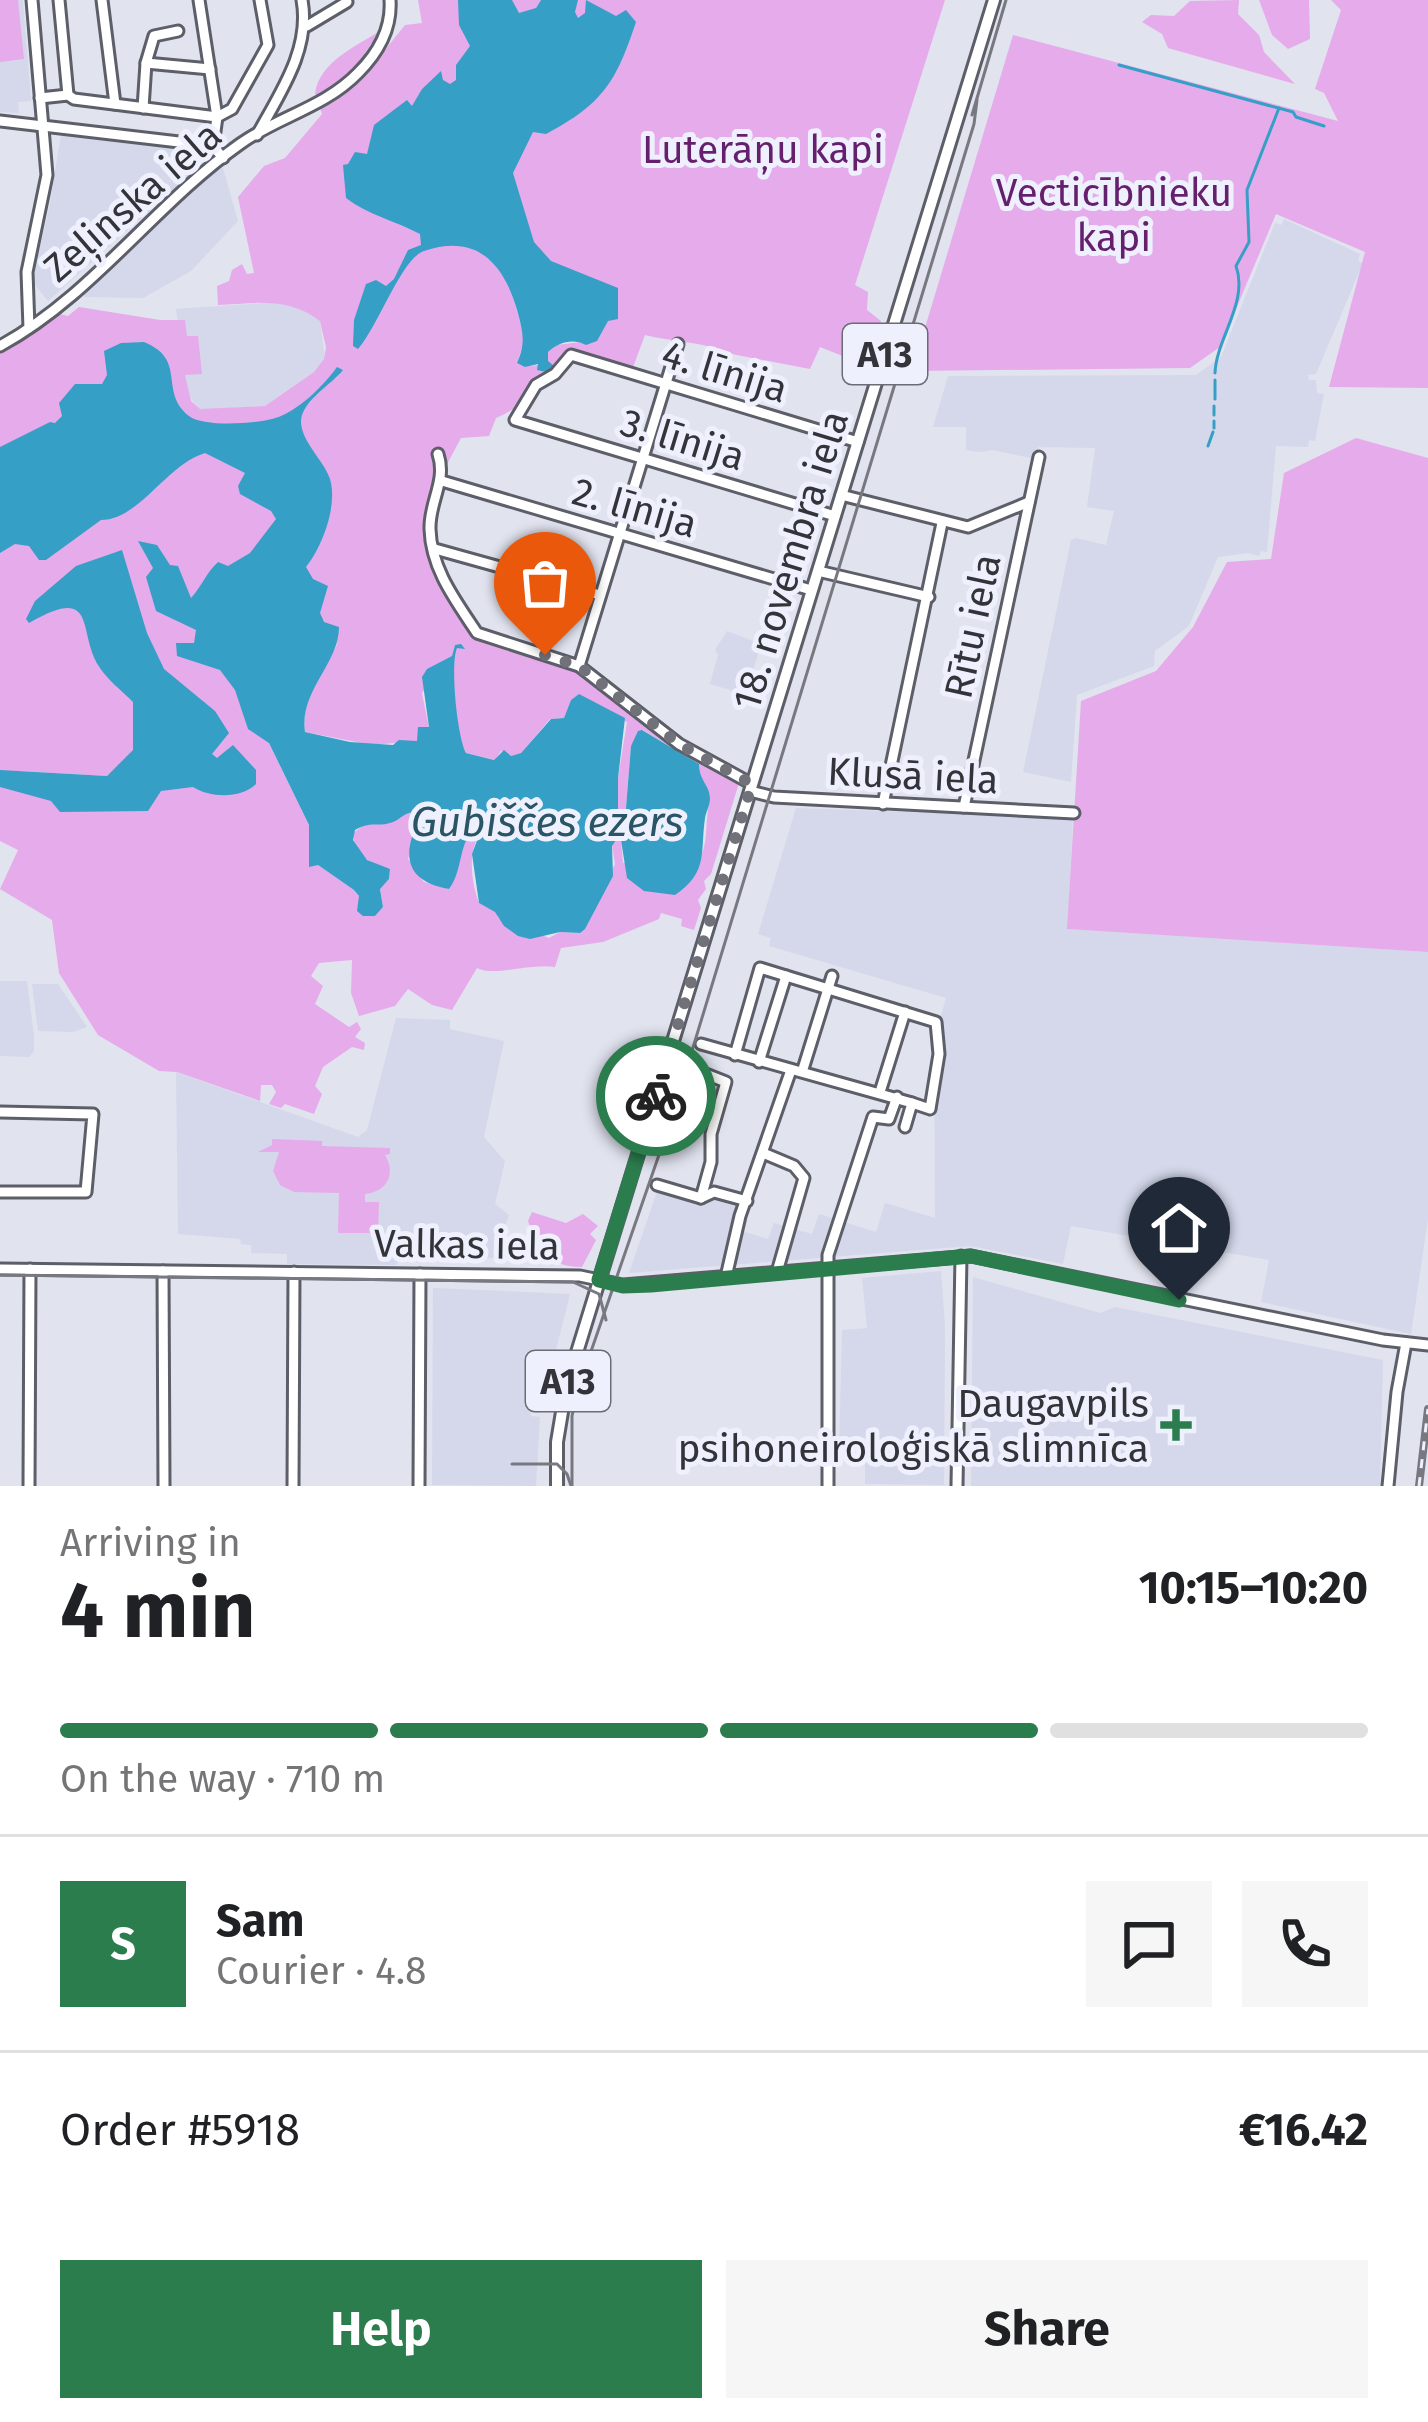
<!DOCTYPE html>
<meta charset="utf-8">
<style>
body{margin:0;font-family:"Fira Sans",sans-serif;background:#f6f6f6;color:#202124;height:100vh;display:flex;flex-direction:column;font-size:45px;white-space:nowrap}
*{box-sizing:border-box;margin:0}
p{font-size:39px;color:#757577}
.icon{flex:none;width:66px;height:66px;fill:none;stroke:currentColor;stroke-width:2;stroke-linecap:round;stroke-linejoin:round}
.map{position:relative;height:1486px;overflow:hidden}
.sheet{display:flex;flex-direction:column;background:#fff;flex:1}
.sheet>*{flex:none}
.pin{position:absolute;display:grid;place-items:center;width:102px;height:102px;color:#fff;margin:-123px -51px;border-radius:50% 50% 50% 0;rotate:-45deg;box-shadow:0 0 12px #0007}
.pin .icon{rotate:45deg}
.courier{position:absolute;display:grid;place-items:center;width:120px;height:120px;margin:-60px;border:9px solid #2c7d4e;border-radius:50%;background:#fff;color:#222;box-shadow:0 3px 15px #0007}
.summary em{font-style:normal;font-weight:700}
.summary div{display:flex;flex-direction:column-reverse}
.summary{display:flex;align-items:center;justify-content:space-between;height:204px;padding:0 60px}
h1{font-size:78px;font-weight:700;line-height:90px}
.bar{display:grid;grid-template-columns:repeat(4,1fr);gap:18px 12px;align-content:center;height:144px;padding:0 60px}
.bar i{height:15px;border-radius:9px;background:#e0e0e0}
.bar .selected{background:#2c7d4e}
.bar p{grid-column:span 4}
.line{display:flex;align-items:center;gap:30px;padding:0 60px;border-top:3px solid #e0e0e0}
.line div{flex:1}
.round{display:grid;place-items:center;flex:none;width:126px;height:126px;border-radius:0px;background:#f6f6f6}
.button{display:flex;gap:24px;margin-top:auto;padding:24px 60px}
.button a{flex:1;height:138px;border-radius:0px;background:#2c7d4e;color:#fff;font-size:48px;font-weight:700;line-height:138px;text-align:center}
.button a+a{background:#f6f6f6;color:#202124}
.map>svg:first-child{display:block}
.built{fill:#d4d8ea}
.green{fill:#e6abea;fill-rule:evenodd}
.water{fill:#369fc6}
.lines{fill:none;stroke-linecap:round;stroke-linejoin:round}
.stream{stroke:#369fc6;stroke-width:3}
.minor-casing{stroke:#5c5e68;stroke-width:15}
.major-casing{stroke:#5c5e68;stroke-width:16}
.minor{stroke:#fff;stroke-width:9}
.major{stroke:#fff;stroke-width:10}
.tram{stroke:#777880;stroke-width:3}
.rail-casing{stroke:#777880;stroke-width:8}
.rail{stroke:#eef1fd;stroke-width:3;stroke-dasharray:9;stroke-linecap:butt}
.done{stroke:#707179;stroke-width:12;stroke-dasharray:0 21.6}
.route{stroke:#2c7d4e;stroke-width:15}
.poi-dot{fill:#2c7d4e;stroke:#eef1fd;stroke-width:4.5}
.labels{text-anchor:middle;stroke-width:10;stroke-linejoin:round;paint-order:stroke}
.shield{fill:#eef1fd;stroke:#6b6d74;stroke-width:3}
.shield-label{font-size:36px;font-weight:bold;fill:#333439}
.park-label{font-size:39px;fill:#651f6c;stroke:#eef1fd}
.street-label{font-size:39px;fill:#333439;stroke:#eef1fd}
.poi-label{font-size:39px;fill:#333439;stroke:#eef1fd;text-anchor:end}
.water-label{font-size:42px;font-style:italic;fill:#2a5567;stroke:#eef1fd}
</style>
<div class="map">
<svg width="1428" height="1486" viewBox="0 0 1428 1486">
<rect width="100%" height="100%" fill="#e1e3ef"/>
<g class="built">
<polygon points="0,0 23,0 31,101 18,102 19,113 0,112"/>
<polygon points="61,135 184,150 192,173 48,301 32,281 49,209"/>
<polygon points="223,168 238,221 191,271 143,298 84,297 81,290 216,170"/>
<polygon points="1284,219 1360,254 1358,261 1363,263 1316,374 1308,375 1309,380 1316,380 1317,393 1324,394 1315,441 1309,440 1308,447 1276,446 1267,552 1261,551 1259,556 1248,553 1218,557 1189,626 1155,651 1154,666 1077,695 1071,782 1023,772 1071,540 1076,538 1106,545 1114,511 1087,507 1095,448 1039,447 1031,458 992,450 980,452 966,450 966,427 933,427 948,376 1196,375 1221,357 1275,223 1281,225"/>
<polygon points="278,302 302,307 320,321 325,359 314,372 265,406 200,410 188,395 176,309"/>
<polygon points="727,631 761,644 746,695 710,684 718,655 715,650"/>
<polygon points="796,808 1073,818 1068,929 1428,952 1428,1219 1411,1334 1261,1302 1269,1260 1071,1226 1063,1264 970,1246 629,1273 660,1183 748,1209 742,1231 768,1239 774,1223 812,1234 819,1214 876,1232 885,1203 935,1218 934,1040 946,998 769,946 771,938 758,934"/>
<polygon points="0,981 27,981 34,1036 34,1051 29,1057 0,1056"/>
<polygon points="32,984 58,984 87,1027 73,1032 38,1031"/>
<polygon points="396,1018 450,1020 450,1029 504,1041 484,1137 505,1161 495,1204 509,1215 494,1258 403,1254 396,1265 287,1264 287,1254 251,1253 251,1245 241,1244 240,1239 178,1234 176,1072 358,1137 367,1130"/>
<polygon points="941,1271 945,1325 944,1485 865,1484 865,1454 839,1454 842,1330 867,1328 862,1278"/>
<polygon points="973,1277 1100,1313 1115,1307 1383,1360 1380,1486 971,1486"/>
<polygon points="433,1288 570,1294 540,1413 530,1412 531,1416 540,1417 536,1486 432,1485"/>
</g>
<g class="green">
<polygon points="0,0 18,0 24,59 0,62"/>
<path d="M418 0H541L536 8 565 0H945L855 285 868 292 867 310 881 321 863 373 857 380 845 375 850 359 820 347 810 369 711 350V347C689 341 668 341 645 335L632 370 567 352C550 379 526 406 496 418L489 436 461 438 437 483 425 520 436 571 454 609 475 634 574 669 638 721 739 783 711 874 704 881 706 889 698 900 701 908 694 930 681 926 682 919 661 913 659 919 603 942 561 948 555 967C530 963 495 977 477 968L452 1010 432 1005 408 989 395 1006 359 1016 351 993 352 960 319 963 311 976 323 986 315 1004 349 1027 357 1022 361 1029 355 1037 365 1043 364 1050 352 1047 323 1067 315 1086 322 1094 314 1114 285 1104 281 1108 269 1104 276 1092 272 1085H261L260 1101 177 1072 159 1071 98 1035 59 973 52 920 0 889 18 850 0 841V784L240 782 133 702 134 739 142 745 107 776 19 771 0 775V350L55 313 68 316 79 307 160 320H185L187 336H198L202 374 185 375 191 401 200 409 265 406 314 372 324 359 326 347 320 321C288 297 256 303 218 305L217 286 229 281 232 270 242 264 247 274 254 273 238 197 264 166 285 158 322 114 320 108 360 81 405 25 422 23ZM507 277 600 329 597 340 556 345 548 352V361C539 366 527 368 517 363L525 339ZM339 641C324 668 300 700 305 732L372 745 418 741 429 728 422 693 452 656 455 645V655L450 660C455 686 455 732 466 753L495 760 501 751 511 756 521 753 550 719 564 718 571 700 627 722 618 778 615 833H624L631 746 643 730 699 764V777L710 800C704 821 710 845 697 864L623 863 621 840H616L612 845 615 864 580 933 560 932 549 938 499 919 496 912 479 903C474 890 471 873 472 858 473 845 479 838 477 826L466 838 449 889 424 882 408 859 421 818 414 812H406L384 824 368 822 353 833C353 855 371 864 390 869L389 879 380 888 383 907 375 916 354 890 318 865 309 825 269 743Z"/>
<polygon points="1239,0 1238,14 1259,35 1264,52 1295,84 1168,48 1162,34 1142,22 1151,15 1174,16 1190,1"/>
<polygon points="1259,0 1309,0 1310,39 1288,49 1272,35"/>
<polygon points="1331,0 1428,0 1428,388 1329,387 1365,252 1276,214 1220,347 1190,368 912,371 1013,35 1338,121 1324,93 1315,89 1341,10"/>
<path d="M380 31 352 72 320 96 315 94C319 62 355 47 380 31Z"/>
<polygon points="1356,438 1428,458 1428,952 1067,929 1081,701 1156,671 1193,627 1227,562 1271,559 1284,473"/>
<path d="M272 1139 322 1141V1146L390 1148V1154L385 1155C397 1175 386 1192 365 1194V1202H379L378 1233H338L339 1193 294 1192 280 1185 273 1171 279 1152H258L272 1145Z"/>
<path d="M532 1212 566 1223 583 1214 598 1226 590 1234 596 1240 582 1267C549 1267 539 1251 528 1221Z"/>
</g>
<g class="water">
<path d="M458 0H512L519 13 536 8 541 0H578L575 12 578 18 585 13 586 0 616 16 626 10 636 22C616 82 603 104 546 134L533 132 513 173 534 242 551 261 618 288V319L608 321 597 341 586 345C573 338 559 342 548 352V361L554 366 546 372 537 370 538 364 525 367 517 363C526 343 523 332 517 310 504 264 477 233 424 251 401 259 379 325 358 349L353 346 354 320 366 284 376 280 386 286 394 279 408 250 421 245 420 234C396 221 368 215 346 198L343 165 348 164 355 152 367 154 374 125 407 100 412 106 422 89 441 71 443 80 450 84 456 80V65L470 46 459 25Z"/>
<path d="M144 342C188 360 158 391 189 416 204 428 264 424 281 416 302 407 324 385 337 367L343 370C332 384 303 400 301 420 300 441 324 460 330 479 338 506 322 547 306 567L313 579 328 586 320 613 324 622 339 627C339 664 299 691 305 732L350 742 393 745 399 740 417 741 418 727H429L422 677 427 669 452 656 455 645 461 644 465 649 457 648C450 664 457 736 466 753L494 760 504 750 511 756 521 753 551 719 564 718 571 700 579 694 625 718 618 778V835L624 833 631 746 638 731 642 730 699 764C699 781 710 785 710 799 710 805 706 812 705 818 700 852 709 872 675 895L644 891 627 878 621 840H616L612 846 613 876 585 929 580 933 560 932 530 939 518 936 504 926 495 912 479 903 472 854 479 835 477 826C457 843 464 869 449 889 405 881 401 855 420 818L414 812C402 813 401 820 390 823 375 827 372 821 355 830L353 840 367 860 390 869 389 879 380 889 383 907 375 916H363L357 911 359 896 354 890 318 865 309 867V825L269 743 248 729 235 690 220 670 177 656 176 643H194L196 630 156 611 146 577 153 568 138 541 157 545 170 565 178 566 191 598C202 586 206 573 218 562L228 566 250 553 276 519 271 511 240 494 238 486 245 473 205 453C166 465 139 520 101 520L46 560H39L29 546 15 544 0 553V447L50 422 55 423 62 416 59 403 75 384H102L107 375 104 351 121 343Z"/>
<path d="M122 550 147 633 164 669 215 711 229 733 212 754 217 758 233 745 256 770V784C241 799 210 798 193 787L161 791 148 811 60 812 51 801 0 787V770L107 776 133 750V702C122 691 108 680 100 668 76 634 100 582 29 623L26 619 35 601 76 566Z"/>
</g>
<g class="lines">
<g class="stream">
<polyline points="1119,65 1293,112 1296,117 1324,126"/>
<path d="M1215 373C1216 339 1249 302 1236 266L1249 242 1247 190 1279 108"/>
<polyline points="1215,399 1215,380"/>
<polyline points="1214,415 1214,406"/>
<polyline points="1214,428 1214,421"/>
<polyline points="1208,446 1213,432"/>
</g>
<defs>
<g id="minor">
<polyline points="59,0 68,95"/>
<polyline points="102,0 115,104"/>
<polyline points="199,0 217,117 213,146"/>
<polyline points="307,26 347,2"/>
<polyline points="146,63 154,36 178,31"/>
<polyline points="40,98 68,95 74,99 217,117 232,109 268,45 260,0"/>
<polyline points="143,108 146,63 210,69"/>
<polyline points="0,121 213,146 223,158"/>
<path d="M257 135C280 93 311 49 302 0"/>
<polyline points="29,328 27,272 47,175 32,0"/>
<path d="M0 346C92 296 155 204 240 144 277 117 324 108 358 73 378 53 392 29 390 0"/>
<path d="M438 454C447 481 429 502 430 529 431 569 456 601 477 633L579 666 679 744 752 784"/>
<polyline points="442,481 811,590"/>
<polyline points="841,495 968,527 1029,502"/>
<polyline points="835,516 515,420 536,385 555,374 571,355 858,442"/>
<polyline points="435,549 600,595"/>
<polyline points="818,571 929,597"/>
<polyline points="579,666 678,344"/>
<polyline points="750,791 774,797 1074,813"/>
<polyline points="883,804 942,523"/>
<polyline points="964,807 1039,457"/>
<polyline points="701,1044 912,1103 905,1127"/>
<polyline points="735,1055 760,968 936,1022 939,1054 930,1109 912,1103"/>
<polyline points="759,1062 786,976"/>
<polyline points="693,1069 726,1082 711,1134 711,1162 701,1198"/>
<polyline points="803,1069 832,976"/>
<polyline points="880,1092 905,1012"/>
<polyline points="0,1112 93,1114 86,1192 0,1192"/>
<polyline points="763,1153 794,1166 804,1178 777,1272"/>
<polyline points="657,1185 701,1198 714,1192 747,1201"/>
<polyline points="0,1269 580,1276 623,1285 971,1256 1383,1340 1428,1345"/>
<polyline points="163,1271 164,1486"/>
<polyline points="726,1277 740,1216 791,1070"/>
<polyline points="29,1486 30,1269"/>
<polyline points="293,1486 294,1272"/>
<polyline points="419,1486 420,1274"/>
<polyline points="828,1486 828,1255 873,1117 889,1119 897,1097"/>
<polyline points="957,1486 961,1256"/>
<polyline points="1388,1486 1397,1392 1406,1343"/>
</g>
<polyline id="major" points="557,1486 557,1442 566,1388 994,0"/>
</defs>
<use href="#minor" class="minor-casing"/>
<use href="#major" class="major-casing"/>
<use href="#minor" class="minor"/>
<use href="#major" class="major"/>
<g class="tram">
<polyline points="972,115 1006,0"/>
<polyline points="0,1275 573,1282 599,1294 606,1320"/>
<polyline points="512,1464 557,1464 567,1474 571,1486"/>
<polyline points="572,1486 572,1416 578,1389 670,1123 974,124 977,100"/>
</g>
<defs>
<polyline id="rail" points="1419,1486 1428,1409"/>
</defs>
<use href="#rail" class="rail-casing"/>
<use href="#rail" class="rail"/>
</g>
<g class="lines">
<polyline class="done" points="545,655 579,666 679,744 752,784 656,1096"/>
<polyline class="route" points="656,1096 599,1280 623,1286 651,1285 971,1256 1179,1300"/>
</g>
<path class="poi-dot" d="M1170 1407h12v12h12v12h-12v12h-12v-12h-12v-12h12z"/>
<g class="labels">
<g class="shield">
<rect x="843" y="324" width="84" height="60" rx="9"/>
<rect x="526" y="1351" width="84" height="60" rx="9"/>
</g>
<g class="shield-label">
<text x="885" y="367">A13</text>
<text x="568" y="1394">A13</text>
</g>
<g class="park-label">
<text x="763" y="163">Luterāņu kapi</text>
<text x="1114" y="206">Vecticībnieku<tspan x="1114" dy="45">kapi</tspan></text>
</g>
<g class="street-label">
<text transform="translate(132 201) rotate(-41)" y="14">Zeļinska iela</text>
<text transform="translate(725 371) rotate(17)" y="14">4. līnija</text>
<text transform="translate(683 439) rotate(17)" y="14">3. līnija</text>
<text transform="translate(635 507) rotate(16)" y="14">2. līnija</text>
<text transform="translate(790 560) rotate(-73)" y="14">18. novembra iela</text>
<text transform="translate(972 626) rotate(-78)" y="14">Rītu iela</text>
<text transform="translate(913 775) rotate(3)" y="14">Klusā iela</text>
<text transform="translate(467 1244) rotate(1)" y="14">Valkas iela</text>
</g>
<g class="poi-label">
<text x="1149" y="1417">Daugavpils<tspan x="1149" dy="45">psihoneiroloģiskā slimnīca</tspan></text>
</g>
<g class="water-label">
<text x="547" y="836">Gubiščes ezers</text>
</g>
</g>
</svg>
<div class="pin" style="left:545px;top:655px;background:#ea580c"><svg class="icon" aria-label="bag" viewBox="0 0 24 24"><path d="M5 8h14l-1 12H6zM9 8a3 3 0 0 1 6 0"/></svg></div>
<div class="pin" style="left:1179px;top:1300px;background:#1f2937"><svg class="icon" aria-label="home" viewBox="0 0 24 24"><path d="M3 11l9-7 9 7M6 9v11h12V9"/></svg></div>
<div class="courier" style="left:656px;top:1096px"><svg class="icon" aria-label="bike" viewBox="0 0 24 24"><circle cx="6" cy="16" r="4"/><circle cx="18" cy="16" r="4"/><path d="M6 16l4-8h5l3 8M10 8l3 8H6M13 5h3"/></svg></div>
</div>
<section class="sheet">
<div class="summary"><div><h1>4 min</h1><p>Arriving in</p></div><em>10:15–10:20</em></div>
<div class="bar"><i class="selected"></i><i class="selected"></i><i class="selected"></i><i></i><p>On the way · 710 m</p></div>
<div class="line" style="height:216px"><b class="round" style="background:#2c7d4e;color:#fff">S</b><div><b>Sam</b><p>Courier · 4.8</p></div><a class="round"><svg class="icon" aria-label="chat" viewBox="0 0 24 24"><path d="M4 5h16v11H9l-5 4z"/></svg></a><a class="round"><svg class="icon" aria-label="phone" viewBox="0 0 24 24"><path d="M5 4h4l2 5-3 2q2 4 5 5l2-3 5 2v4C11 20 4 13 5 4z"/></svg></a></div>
<div class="line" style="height:156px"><div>Order #5918</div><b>€16.42</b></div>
<div class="button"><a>Help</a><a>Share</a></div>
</section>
